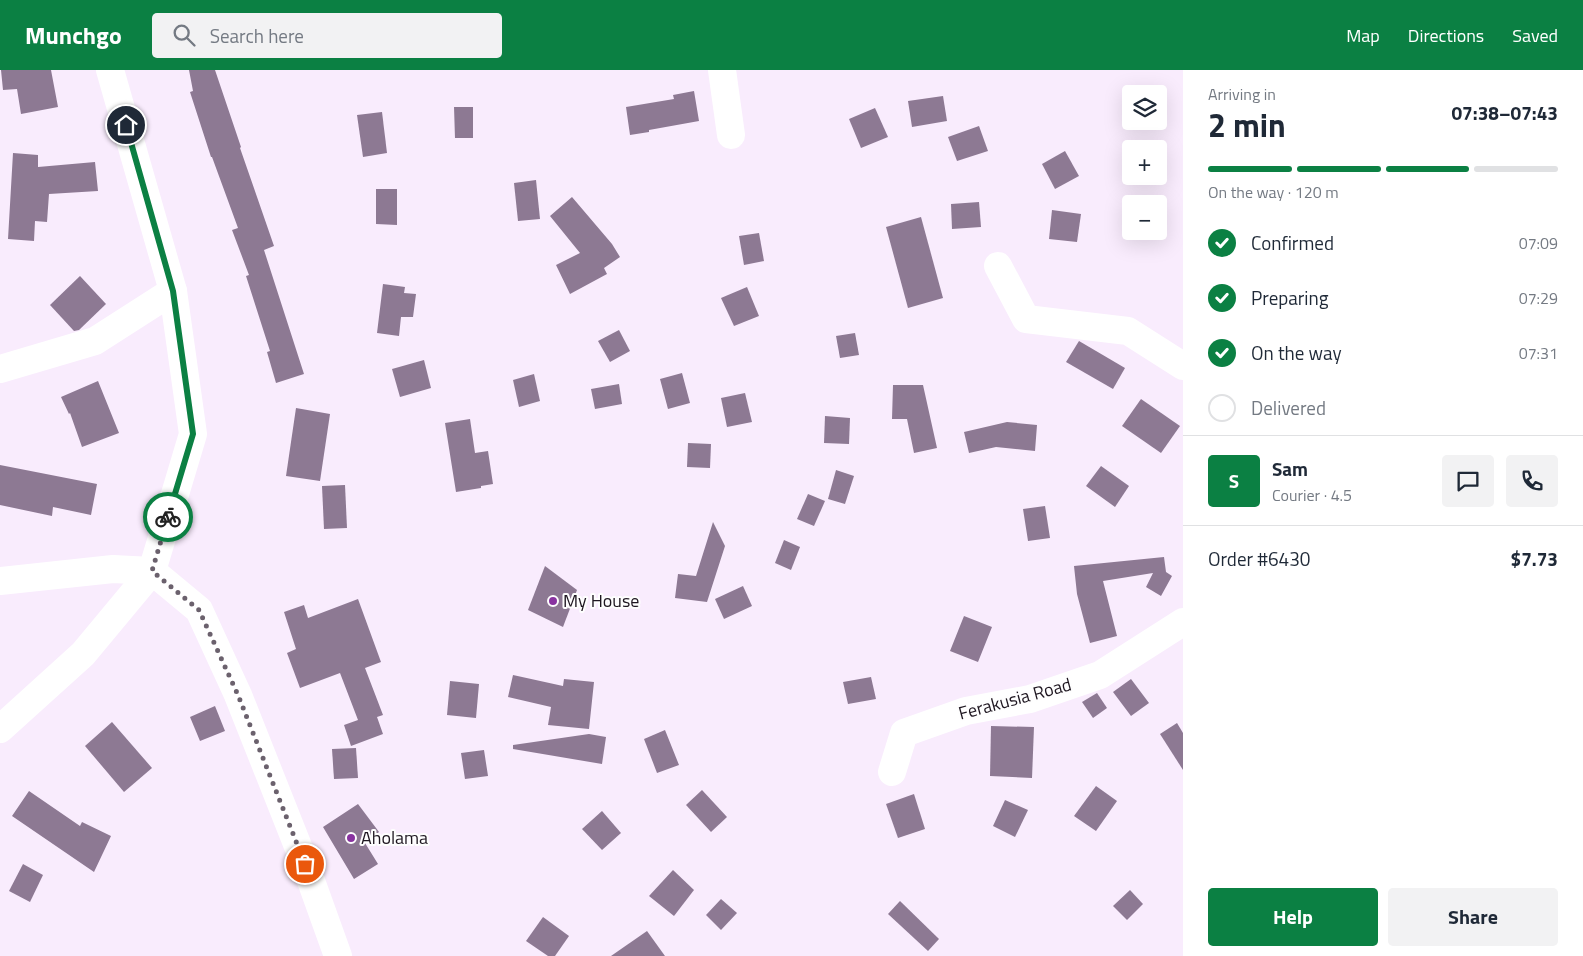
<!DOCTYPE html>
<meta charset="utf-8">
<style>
body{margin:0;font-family:"Titillium Web",sans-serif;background:#f2f2f3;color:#1f2937;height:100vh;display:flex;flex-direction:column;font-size:19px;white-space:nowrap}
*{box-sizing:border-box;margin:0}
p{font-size:16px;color:#747a83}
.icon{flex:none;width:28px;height:28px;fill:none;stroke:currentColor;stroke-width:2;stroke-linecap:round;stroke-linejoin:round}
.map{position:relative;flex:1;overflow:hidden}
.drawer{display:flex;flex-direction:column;background:#fff;width:400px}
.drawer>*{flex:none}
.buttons{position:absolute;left:1122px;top:15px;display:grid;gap:10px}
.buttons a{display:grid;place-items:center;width:45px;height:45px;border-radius:5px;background:#fff;box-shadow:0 5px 20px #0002;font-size:25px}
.pin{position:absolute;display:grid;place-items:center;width:42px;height:42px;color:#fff;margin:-21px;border:2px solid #fff;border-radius:50%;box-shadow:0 1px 5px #0007}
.courier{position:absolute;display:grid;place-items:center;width:50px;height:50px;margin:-25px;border:4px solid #0b8043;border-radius:50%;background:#fff;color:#222;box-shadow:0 1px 6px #0007}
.head em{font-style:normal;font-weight:700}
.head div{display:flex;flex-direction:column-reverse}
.head{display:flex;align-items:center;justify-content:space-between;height:85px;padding:0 25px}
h1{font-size:32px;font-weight:700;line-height:38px}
.bar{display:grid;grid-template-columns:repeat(4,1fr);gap:8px 5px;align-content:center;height:60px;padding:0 25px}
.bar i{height:6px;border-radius:4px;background:#e0e1e3}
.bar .on{background:#0b8043}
.bar p{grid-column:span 4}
.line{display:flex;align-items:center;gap:12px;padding:0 25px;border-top:1px solid #e0e1e3}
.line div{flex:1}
.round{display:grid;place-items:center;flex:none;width:52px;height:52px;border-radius:5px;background:#f2f2f3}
ol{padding:0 25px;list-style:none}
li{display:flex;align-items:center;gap:15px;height:55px}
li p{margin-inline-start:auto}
li .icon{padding:5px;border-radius:50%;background:#0b8043;color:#fff;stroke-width:4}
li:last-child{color:#747a83}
li i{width:28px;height:28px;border:2px solid #e0e1e3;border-radius:50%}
.action{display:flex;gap:10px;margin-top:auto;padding:10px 25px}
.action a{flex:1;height:58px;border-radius:5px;background:#0b8043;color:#fff;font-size:20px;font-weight:700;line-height:58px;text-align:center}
.action a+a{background:#f2f2f3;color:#1f2937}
header{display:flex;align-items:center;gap:30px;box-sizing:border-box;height:70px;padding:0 25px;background:#0b8043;color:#fff}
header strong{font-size:24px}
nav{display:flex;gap:28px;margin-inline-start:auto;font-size:18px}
.search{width:350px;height:45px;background:#f2f2f3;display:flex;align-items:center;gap:12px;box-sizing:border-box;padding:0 18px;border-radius:5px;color:#747a83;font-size:19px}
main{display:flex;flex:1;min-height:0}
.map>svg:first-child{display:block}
.building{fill:#8d7993}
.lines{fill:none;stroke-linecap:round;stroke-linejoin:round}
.minor{stroke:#fff;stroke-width:28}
.done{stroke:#6b616d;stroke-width:5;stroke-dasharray:0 9}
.route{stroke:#0b8043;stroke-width:6}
.poi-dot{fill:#8933a0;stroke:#fefefe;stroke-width:2}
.labels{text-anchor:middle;stroke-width:4;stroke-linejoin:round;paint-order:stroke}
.poi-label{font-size:18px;fill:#1e1620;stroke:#fefefe;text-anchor:start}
.street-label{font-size:18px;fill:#1e1620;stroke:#fefefe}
</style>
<header>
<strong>Munchgo</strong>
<div class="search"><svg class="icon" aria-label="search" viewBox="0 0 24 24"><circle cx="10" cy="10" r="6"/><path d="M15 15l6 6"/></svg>Search here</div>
<nav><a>Map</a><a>Directions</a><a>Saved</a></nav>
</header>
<main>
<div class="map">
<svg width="1183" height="886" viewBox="0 0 1183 886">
<rect width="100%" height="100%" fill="#f9ecfd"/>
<g class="building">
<polygon points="1,0 51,0 58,37 21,44 17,19 3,20"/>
<polygon points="189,0 215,0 241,77 240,78 274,176 264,180 304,304 276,313 267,282 270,281 246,206 249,205 232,160 238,158 212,87 211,87 190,22 193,21"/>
<polygon points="694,21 699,51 649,60 649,62 630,65 626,37 674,29 673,25"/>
<polygon points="943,26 947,51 912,57 908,31"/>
<polygon points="454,37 473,37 473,68 455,68"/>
<polygon points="875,38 888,67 861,78 849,49"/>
<polygon points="382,42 387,83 363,87 357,45"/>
<polygon points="979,56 988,81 957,91 948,67"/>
<polygon points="1065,81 1079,106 1055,119 1042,94"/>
<polygon points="13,83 38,85 38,97 95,92 98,121 49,124 47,152 35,151 34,171 8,169"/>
<polygon points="536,110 540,149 518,151 514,113"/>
<polygon points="376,119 397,119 397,155 376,154"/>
<polygon points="572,127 612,174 620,187 604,198 607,204 570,224 556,195 580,183 550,146"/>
<polygon points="979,132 981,157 952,159 951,134"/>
<polygon points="1052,140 1081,144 1077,172 1049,169"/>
<polygon points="921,147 943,228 908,238 886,157"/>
<polygon points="759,163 764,191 744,195 739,166"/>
<polygon points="80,206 106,234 79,260 74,261 50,235"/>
<polygon points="383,214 405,217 404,223 416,224 413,247 401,247 399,266 377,263"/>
<polygon points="747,217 759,246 734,256 721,228"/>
<polygon points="619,260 630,281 610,292 598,271"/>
<polygon points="855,263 859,285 840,288 836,266"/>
<polygon points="1079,271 1125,298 1113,319 1066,292"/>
<polygon points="424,290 431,318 400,327 392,299"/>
<polygon points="682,303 690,333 668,339 660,309"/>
<polygon points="534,304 540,331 519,337 513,310"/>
<polygon points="98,311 119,363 82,377 70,343 69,344 61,327"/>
<polygon points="619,314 622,334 595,339 591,319"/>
<polygon points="893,315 923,315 937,378 914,383 907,349 892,349"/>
<polygon points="745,323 752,352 727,357 721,328"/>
<polygon points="1141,329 1180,356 1161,383 1122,356"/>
<polygon points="296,338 330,344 320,411 286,406"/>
<polygon points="825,346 850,348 849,374 824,373"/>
<polygon points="470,349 475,383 488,381 493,414 481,416 481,418 456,422 445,353"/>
<polygon points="1007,352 1037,355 1035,381 996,377 969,383 964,362"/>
<polygon points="688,373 711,374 710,398 687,397"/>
<polygon points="0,395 97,414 91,445 53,437 52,446 0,435"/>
<polygon points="1101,396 1129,416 1115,437 1086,416"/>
<polygon points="836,400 854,406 845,434 828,429"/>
<polygon points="345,415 347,458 324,459 322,416"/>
<polygon points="808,424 825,431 814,456 797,449"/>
<polygon points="1045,436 1050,468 1028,471 1023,439"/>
<polygon points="713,452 725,476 707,532 675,528 678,504 696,506"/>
<polygon points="784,470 800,477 791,500 775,493"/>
<polygon points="1164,487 1166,502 1172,506 1161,526 1146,517 1153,503 1103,511 1117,566 1090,573 1077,524 1074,496"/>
<polygon points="545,496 577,520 563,557 528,540"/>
<polygon points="743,516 752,536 724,549 715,529"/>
<polygon points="358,529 381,592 365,598 383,645 377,647 383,664 351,676 344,655 358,650 340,603 300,618 287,583 296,579 284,542 304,535 308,548"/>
<polygon points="964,546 992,557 978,592 950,581"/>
<polygon points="513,605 563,616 564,609 594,612 589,659 548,655 551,637 508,627"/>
<polygon points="871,607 876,629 848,634 843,612"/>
<polygon points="1131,609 1149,633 1131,646 1113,622"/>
<polygon points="450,611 479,614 476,648 447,645"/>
<polygon points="1097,623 1107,638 1093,648 1082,632"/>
<polygon points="215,636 225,661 200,671 190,647"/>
<polygon points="112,652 152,698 124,722 85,676"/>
<polygon points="1177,653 1183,663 1183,700 1160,664"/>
<polygon points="991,656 1034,657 1032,708 990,706"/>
<polygon points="665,660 679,695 657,703 644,669"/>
<polygon points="589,664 606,667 602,694 513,679 513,675"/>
<polygon points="356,678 358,708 334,709 332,679"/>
<polygon points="484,680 488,706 465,709 461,683"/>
<polygon points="1096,716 1117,731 1096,761 1074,746"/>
<polygon points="702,720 727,747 711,762 686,735"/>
<polygon points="29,721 80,756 82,752 111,766 94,802 12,746"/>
<polygon points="914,724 925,759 898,768 886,734"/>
<polygon points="1005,730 1028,740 1015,767 993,756"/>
<polygon points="358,734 379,762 365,773 378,794 354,809 323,757"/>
<polygon points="602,741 621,763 602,780 582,759"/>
<polygon points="23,794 43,805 30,832 9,821"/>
<polygon points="673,800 694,820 674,846 649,826"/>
<polygon points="1130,820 1143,834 1127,850 1113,836"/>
<polygon points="721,829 737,843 721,860 706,845"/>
<polygon points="900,831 939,869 928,881 888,844"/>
<polygon points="543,847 569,866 555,886 548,886 526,871"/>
<polygon points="647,861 665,886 611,886"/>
</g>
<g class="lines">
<g class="minor">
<polyline points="722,0 731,65"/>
<polyline points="998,196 1026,249 1128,261 1183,296"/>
<polyline points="0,299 95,271 173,221"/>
<polyline points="152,501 199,540 238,625 305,794 338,886"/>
<polyline points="0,511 113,499 152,501"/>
<polyline points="0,659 83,584 152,501 193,364 173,221 110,0"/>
<polyline points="892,702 904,663 966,641 1030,629 1100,605 1183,552"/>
</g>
</g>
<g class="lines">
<polyline class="done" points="168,447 152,501 199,540 238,625 305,794"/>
<polyline class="route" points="126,55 173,221 193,364 168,447"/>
</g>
<g class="poi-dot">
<circle cx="553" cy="531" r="5"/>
<circle cx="351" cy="768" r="5"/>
</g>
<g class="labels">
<g class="poi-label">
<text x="563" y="537">My House</text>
<text x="361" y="774">Aholama</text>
</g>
<g class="street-label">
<text transform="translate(1015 629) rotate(-15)" y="6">Ferakusia Road</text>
</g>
</g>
</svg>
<div class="buttons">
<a><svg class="icon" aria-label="layers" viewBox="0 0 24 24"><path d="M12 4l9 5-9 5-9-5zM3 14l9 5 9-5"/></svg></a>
<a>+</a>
<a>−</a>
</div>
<div class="pin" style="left:305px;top:794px;background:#ea580c"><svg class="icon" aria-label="bag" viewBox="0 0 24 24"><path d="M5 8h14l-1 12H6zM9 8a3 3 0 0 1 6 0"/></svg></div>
<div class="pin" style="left:126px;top:55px;background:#1f2937"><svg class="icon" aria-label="home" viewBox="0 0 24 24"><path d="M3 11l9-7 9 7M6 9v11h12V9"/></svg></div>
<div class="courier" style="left:168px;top:447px"><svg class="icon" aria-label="bike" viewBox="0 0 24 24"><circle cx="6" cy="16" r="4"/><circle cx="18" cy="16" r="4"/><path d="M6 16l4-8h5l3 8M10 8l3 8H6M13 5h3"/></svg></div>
</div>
<section class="drawer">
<div class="head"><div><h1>2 min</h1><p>Arriving in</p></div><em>07:38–07:43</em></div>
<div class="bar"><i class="on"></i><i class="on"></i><i class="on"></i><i></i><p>On the way · 120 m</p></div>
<ol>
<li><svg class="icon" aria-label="check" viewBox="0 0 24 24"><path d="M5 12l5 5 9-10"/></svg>Confirmed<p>07:09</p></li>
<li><svg class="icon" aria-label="check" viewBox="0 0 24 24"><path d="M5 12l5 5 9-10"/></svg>Preparing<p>07:29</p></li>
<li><svg class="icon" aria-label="check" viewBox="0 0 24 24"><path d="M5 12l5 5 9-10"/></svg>On the way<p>07:31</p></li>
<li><i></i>Delivered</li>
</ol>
<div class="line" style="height:90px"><b class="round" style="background:#0b8043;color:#fff">S</b><div><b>Sam</b><p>Courier · 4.5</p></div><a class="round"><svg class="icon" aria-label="chat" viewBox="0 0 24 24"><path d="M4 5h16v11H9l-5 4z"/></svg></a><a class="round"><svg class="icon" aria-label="phone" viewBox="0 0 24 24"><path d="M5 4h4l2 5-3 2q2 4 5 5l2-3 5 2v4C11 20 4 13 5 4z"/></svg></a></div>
<div class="line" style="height:65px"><div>Order #6430</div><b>$7.73</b></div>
<div class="action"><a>Help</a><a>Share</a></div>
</section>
</main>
